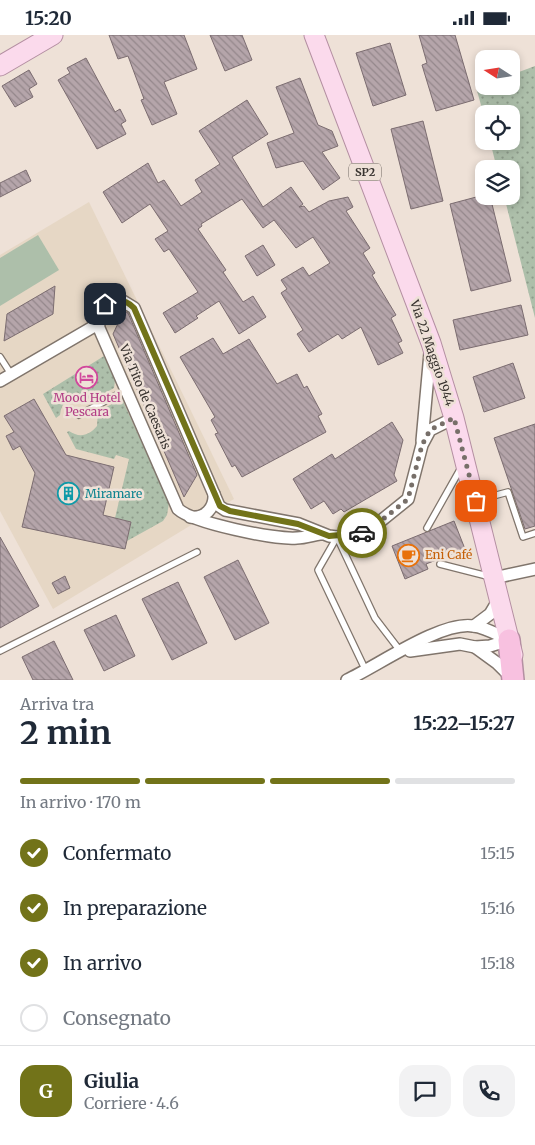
<!DOCTYPE html>
<html lang="it">
<meta charset="utf-8">
<style>
body{margin:0;font-family:Merriweather,serif;background:#f2f2f3;color:#1f2937;height:100vh;display:flex;flex-direction:column;font-size:19px;white-space:nowrap}
*{box-sizing:border-box;margin:0}
p{font-size:16px;color:#747a83}
.icon{flex:none;width:28px;height:28px;fill:none;stroke:currentColor;stroke-width:2;stroke-linecap:round;stroke-linejoin:round}
.map{position:relative;height:645px;overflow:hidden}
.details{display:flex;flex-direction:column;background:#fff;flex:1}
.details>*{flex:none}
.needle{width:32px;rotate:282deg}
.buttons{position:absolute;left:475px;top:15px;display:grid;gap:10px}
.buttons a{display:grid;place-items:center;width:45px;height:45px;border-radius:10px;background:#fff;box-shadow:0 2px 8px #0003;font-size:25px}
.pin{position:absolute;display:grid;place-items:center;width:42px;height:42px;color:#fff;margin:-21px;border-radius:10px;box-shadow:0 2px 8px #0006}
.courier{position:absolute;display:grid;place-items:center;width:50px;height:50px;margin:-25px;border:4px solid #727319;border-radius:50%;background:#fff;color:#222;box-shadow:0 1px 6px #0007}
.head em{font-style:normal;font-weight:700}
.head div{display:flex;flex-direction:column-reverse}
.head{display:flex;align-items:center;justify-content:space-between;height:85px;padding:0 20px}
h1{font-size:32px;font-weight:700;line-height:38px}
.bar{display:grid;grid-template-columns:repeat(4,1fr);gap:8px 5px;align-content:center;height:60px;padding:0 20px}
.bar i{height:6px;border-radius:4px;background:#e0e1e3}
.bar .current{background:#727319}
.bar p{grid-column:span 4}
.line{display:flex;align-items:center;gap:12px;padding:0 20px;border-top:1px solid #e0e1e3}
.line div{flex:1}
.round{display:grid;place-items:center;flex:none;width:52px;height:52px;border-radius:15px;background:#f2f2f3}
ol{padding:0 20px;list-style:none}
li{display:flex;align-items:center;gap:15px;height:55px}
li p{margin-inline-start:auto}
li .icon{padding:5px;border-radius:50%;background:#727319;color:#fff;stroke-width:4}
li:last-child{color:#747a83}
li i{width:28px;height:28px;border:2px solid #e0e1e3;border-radius:50%}
.status{display:flex;justify-content:space-between;align-items:center;height:35px;padding:0 25px;background:#fff;direction:ltr}
.status svg{height:14px;fill:currentColor}
.map>svg:first-child{display:block}
.commercial{fill:#e6d7c5}
.grass{fill:url(#grass-dots)}
.pitch{fill:#adbfaa}
.building{fill:url(#building-back-hatch);stroke:#7b6c70}
.lines{fill:none;stroke-linecap:round;stroke-linejoin:round}
.lane-casing{stroke:#80756c;stroke-width:8}
.street-casing{stroke:#80756c;stroke-width:14}
.primary-casing{stroke:#b48fa2;stroke-width:21}
.highway-casing{stroke:#b48fa2;stroke-width:24}
.lane{stroke:#fff;stroke-width:5.5}
.street{stroke:#fff;stroke-width:11}
.primary{stroke:#fbdaec;stroke-width:19}
.highway{stroke:#f8c1e0;stroke-width:21}
.done{stroke:#776f69;stroke-width:5;stroke-dasharray:0 9}
.route{stroke:#727319;stroke-width:6}
.labels{text-anchor:middle;stroke-width:5;stroke-linejoin:round;paint-order:stroke}
.shield{fill:#eee1d7;stroke:#6e6661;stroke-width:1}
.shield-label{font-size:11px;font-weight:bold;fill:#37322e}
.street-label{font-size:12px;fill:#37322e;stroke:#eee1d7}
.hotel-label{font-size:12px;fill:#b23c85;stroke:#eee1d7}
.culture-label{font-size:12px;fill:#0d838f;stroke:#eee1d7;text-anchor:start}
.food-label{font-size:12px;fill:#c56008;stroke:#eee1d7;text-anchor:start}
</style>
<div class="status"><b>15:20</b><svg viewBox="0 0 49 12"><path d="M0 12V9h3v3zM5 12V6h3v6zM10 12V3h3v9zM15 12V0h3v12zM26 1h20v11H26zM47 4h2v5h-2z"/></svg></div>
<div class="map">
<svg width="535" height="645" viewBox="0 0 535 645">
<defs>
<pattern id="grass-dots" width="8" height="8" patternUnits="userSpaceOnUse" patternTransform="scale(1.25)"><rect width="8" height="8" fill="#adbfaa"/><path d="M2 2h.1M6 6h.1" fill="none" stroke="#8e9c8b" stroke-width="1.8" stroke-linecap="round"/></pattern>
<pattern id="building-back-hatch" width="6" height="6" patternUnits="userSpaceOnUse" patternTransform="scale(1.25)"><rect width="6" height="6" fill="#b5a5aa"/><path d="M-1 5l2 2M0 0l6 6M5-1l2 2" fill="none" stroke="#94878b"/></pattern>
</defs>
<rect width="100%" height="100%" fill="#eee1d7"/>
<polygon class="commercial" points="89,167 234,464 53,574 0,476 0,220"/>
<g class="grass">
<polygon points="535,31 535,283 504,161 511,161 511,134 497,134 490,106 511,106 511,79 484,79 484,81 476,52 484,49 484,51 511,51 511,40"/>
<path d="M104 321 115 346 114 353 92 365C77 358 62 361 60 380L56 383 43 359Z"/>
<path d="M122 364 169 468 167 480 163 486 127 506 131 487 115 483 129 424 116 420 114 424 76 414 67 397 69 396C79 403 89 401 97 391L98 376Z"/>
</g>
<polygon class="pitch" points="38,200 59,235 0,271 0,223"/>
<g class="building">
<polygon points="109,0 184,0 197,34 164,47 177,79 152,90 141,65 144,64 128,21 118,24"/>
<polygon points="210,0 242,0 252,25 225,36"/>
<polygon points="419,0 455,0 474,65 436,76 422,30 427,28"/>
<polygon points="390,8 406,60 373,71 356,18"/>
<polygon points="86,23 115,77 120,74 126,86 121,89 126,99 97,114 58,45 70,38 67,33"/>
<polygon points="29,35 37,49 29,54 33,62 15,72 2,51"/>
<polygon points="300,43 318,90 332,96 338,111 322,117 340,143 323,155 303,126 276,133 267,108 294,98 276,52"/>
<polygon points="247,65 268,99 232,122 263,172 291,152 303,169 299,172 304,171 309,177 329,166 348,162 353,172 346,176 370,213 363,218 375,238 372,240 396,280 391,283 402,306 398,308 403,318 378,330 361,292 342,304 338,299 309,317 297,299 303,295 281,258 287,254 281,245 303,232 309,241 330,228 313,202 296,213 274,185 263,193 242,164 201,189 202,191 198,194 226,235 223,237 243,267 253,261 266,282 239,299 219,266 196,281 198,283 175,298 163,278 198,257 169,214 164,217 155,204 168,196 150,169 122,188 103,157 148,128 158,148 164,145 181,171 202,157 195,145 220,129 199,96"/>
<polygon points="423,86 443,166 411,174 391,94"/>
<polygon points="26,135 31,146 0,162 0,148"/>
<polygon points="480,161 490,161 511,246 471,256 450,169"/>
<polygon points="263,210 275,230 257,241 245,221"/>
<polygon points="55,251 53,279 4,306 7,279"/>
<polygon points="521,270 528,300 460,315 453,285"/>
<polygon points="124,276 128,278 197,440 184,462 113,299"/>
<polygon points="213,303 223,319 249,304 277,349 297,339 304,353 307,351 322,379 318,381 326,397 242,442 235,430 232,432 215,399 218,398 211,385 215,382 180,322"/>
<polygon points="513,328 525,363 484,377 473,342"/>
<polygon points="34,364 66,420 114,432 103,480 131,487 125,514 22,492 35,438 20,411 13,415 6,401 14,397 4,381"/>
<polygon points="392,387 403,405 394,440 397,446 344,477 341,474 333,479 324,466 311,474 293,444 332,419 335,424"/>
<polygon points="535,389 535,491 525,494 494,403"/>
<polygon points="454,486 465,514 426,529 428,534 405,544 392,511"/>
<polygon points="0,502 39,571 0,593"/>
<polygon points="238,525 269,588 235,605 204,542"/>
<polygon points="65,541 70,553 58,559 52,548"/>
<polygon points="178,547 207,608 172,625 142,564"/>
<polygon points="116,580 135,621 104,636 84,595"/>
<polygon points="54,606 73,645 33,645 22,622"/>
</g>
<g class="lines">
<defs>
<g id="lane">
<polyline points="0,322 11,339"/>
<polyline points="79,380 126,355"/>
<polyline points="478,465 508,457 523,502 535,498"/>
<polyline points="427,493 462,431"/>
<polyline points="337,502 318,535 366,636"/>
<polyline points="337,502 375,583 401,617"/>
<polyline points="440,529 491,542"/>
<polyline points="0,616 197,517"/>
</g>
<g id="street">
<polyline points="0,346 98,289"/>
<polyline points="422,406 430,318"/>
<path d="M190 482C205 484 215 473 214 459"/>
<path d="M320 499C313 500 305 503 297 503 276 505 193 488 178 474L99 293 98 281 105 269 121 265 134 273 219 471 225 475 299 489 329 501 337 502 363 498 372 493 408 464 422 410 430 395 454 383"/>
<polyline points="494,543 535,534"/>
<polyline points="474,591 490,579 499,564"/>
<polyline points="475,612 497,628 512,643"/>
<polyline points="410,616 460,609 475,612 490,611 509,605"/>
<path d="M347 645C379 630 441 586 473 591 485 592 498 600 509 605"/>
</g>
<g id="primary">
<polyline points="314,0 431,308 454,383 513,620"/>
<polyline points="0,31 53,0"/>
</g>
<polyline id="highway" points="509,605 513,645"/>
</defs>
<use href="#lane" class="lane-casing"/>
<use href="#street" class="street-casing"/>
<use href="#primary" class="primary-casing"/>
<use href="#highway" class="highway-casing"/>
<use href="#lane" class="lane"/>
<use href="#street" class="street"/>
<use href="#primary" class="primary"/>
<use href="#highway" class="highway"/>
</g>
<g class="lines">
<polyline class="done" points="362,498 372,493 408,464 422,410 430,395 454,383 476,466"/>
<path class="route" d="M105 269C116 263 125 264 134 273L220 471 230 476 298 489 329 501 362 498"/>
</g>
<defs>
<symbol id="hotel-ring" viewBox="-11 -11 22 22"><circle r="9.5" fill="#eee1d7" stroke="#d1479c" stroke-width="1.5"/><path d="M-6-4.5h1.5V1H6V5H4.5V3h-9V5H-6ZM-4 0a1.8 1.8 0 1 1 3.6 0ZM.5 0V-2.5h3Q6-2.5 6 0Z" fill="#d1479c"/></symbol>
<symbol id="building-ring" viewBox="-11 -11 22 22"><circle r="9.5" fill="#eee1d7" stroke="#0f9aa8" stroke-width="1.5"/><path d="M-4-6H4V6H1V3H-1V6H-4ZM-2.5-4.3h1.7v1.8h-1.7ZM.8-4.3h1.7v1.8H.8ZM-2.5-1h1.7V.8h-1.7ZM.8-1h1.7V.8H.8Z" fill="#0f9aa8"/></symbol>
<symbol id="cafe-ring" viewBox="-11 -11 22 22"><circle r="9.5" fill="#eee1d7" stroke="#e8710a" stroke-width="1.5"/><path d="M-5.5-4.5H6V0H3Q3 3.5 0 3.5H-2.5Q-5.5 3.5-5.5 0ZM3-3.2v2h1.7v-2ZM-6 4.5H4V6H-6Z" fill="#e8710a"/></symbol>
</defs>
<g fill-rule="evenodd">
<use href="#hotel-ring" x="74" y="330" width="25" height="25"/>
<use href="#building-ring" x="56" y="446" width="25" height="25"/>
<use href="#cafe-ring" x="396" y="508" width="25" height="25"/>
</g>
<g class="labels">
<rect class="shield" x="349" y="128.5" width="32" height="17" rx="4"/>
<g class="shield-label">
<text x="365" y="141">SP2</text>
</g>
<g class="street-label">
<text transform="translate(432 318) rotate(71)" y="4">Via 22 Maggio 1944</text>
<text transform="translate(145 362) rotate(67)" y="4">Via Tito de Caesaris</text>
</g>
<g class="hotel-label">
<text x="87" y="367">Mood Hotel<tspan x="87" dy="14">Pescara</tspan></text>
</g>
<g class="culture-label">
<text x="85" y="463">Miramare</text>
</g>
<g class="food-label">
<text x="425" y="524">Eni Café</text>
</g>
</g>
</svg>
<div class="buttons">
<a><svg class="needle" viewBox="-14 -14 28 28"><path d="M0-13l5 13h-10z" fill="#e53935"/><path d="M0 13l5-13h-10z" fill="#747a83"/></svg></a>
<a><svg class="icon" aria-label="locate" viewBox="0 0 24 24"><circle cx="12" cy="12" r="6"/><path d="M12 2v4M12 18v4M2 12h4M18 12h4"/></svg></a>
<a><svg class="icon" aria-label="layers" viewBox="0 0 24 24"><path d="M12 4l9 5-9 5-9-5zM3 14l9 5 9-5"/></svg></a>
</div>
<div class="pin" style="left:476px;top:466px;background:#ea580c"><svg class="icon" aria-label="bag" viewBox="0 0 24 24"><path d="M5 8h14l-1 12H6zM9 8a3 3 0 0 1 6 0"/></svg></div>
<div class="pin" style="left:105px;top:269px;background:#1f2937"><svg class="icon" aria-label="home" viewBox="0 0 24 24"><path d="M3 11l9-7 9 7M6 9v11h12V9"/></svg></div>
<div class="courier" style="left:362px;top:498px"><svg class="icon" aria-label="car" viewBox="0 0 24 24"><path d="M5 17H2v-5l4-1 3-4h7l3 4 3 1v5h-3M9 17h6M6 11h13"/><circle cx="7" cy="17" r="2"/><circle cx="17" cy="17" r="2"/></svg></div>
</div>
<section class="details">
<div class="head"><div><h1>2 min</h1><p>Arriva tra</p></div><em>15:22–15:27</em></div>
<div class="bar"><i class="current"></i><i class="current"></i><i class="current"></i><i></i><p>In arrivo · 170 m</p></div>
<ol>
<li><svg class="icon" aria-label="check" viewBox="0 0 24 24"><path d="M5 12l5 5 9-10"/></svg>Confermato<p>15:15</p></li>
<li><svg class="icon" aria-label="check" viewBox="0 0 24 24"><path d="M5 12l5 5 9-10"/></svg>In preparazione<p>15:16</p></li>
<li><svg class="icon" aria-label="check" viewBox="0 0 24 24"><path d="M5 12l5 5 9-10"/></svg>In arrivo<p>15:18</p></li>
<li><i></i>Consegnato</li>
</ol>
<div class="line" style="height:90px"><b class="round" style="background:#727319;color:#fff">G</b><div><b>Giulia</b><p>Corriere · 4.6</p></div><a class="round"><svg class="icon" aria-label="chat" viewBox="0 0 24 24"><path d="M4 5h16v11H9l-5 4z"/></svg></a><a class="round"><svg class="icon" aria-label="phone" viewBox="0 0 24 24"><path d="M5 4h4l2 5-3 2q2 4 5 5l2-3 5 2v4C11 20 4 13 5 4z"/></svg></a></div>
</section>
